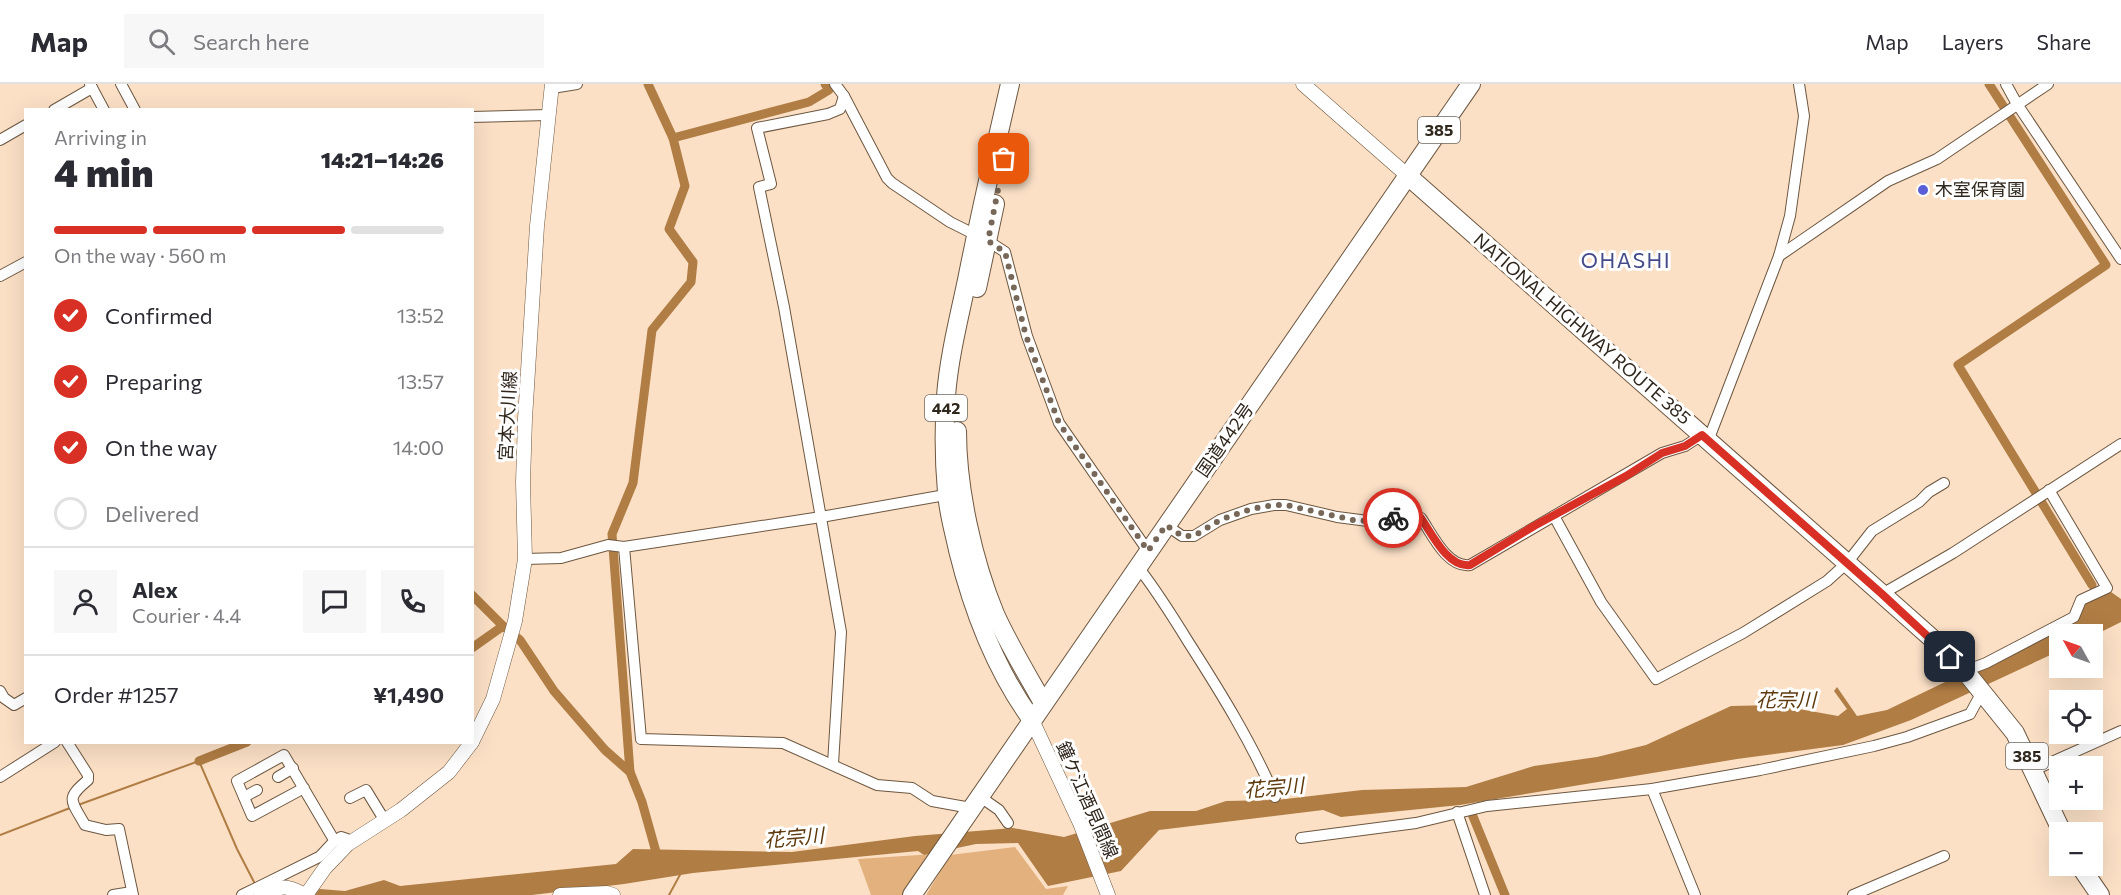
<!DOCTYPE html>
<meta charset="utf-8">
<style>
body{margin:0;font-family:Commissioner,"Noto Sans JP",sans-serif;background:#f7f7f7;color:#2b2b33;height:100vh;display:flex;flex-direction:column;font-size:22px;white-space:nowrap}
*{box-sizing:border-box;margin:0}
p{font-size:20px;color:#7c7c81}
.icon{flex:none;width:33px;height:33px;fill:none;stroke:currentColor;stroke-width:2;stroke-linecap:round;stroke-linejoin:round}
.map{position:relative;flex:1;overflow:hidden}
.sheet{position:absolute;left:24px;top:24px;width:450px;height:636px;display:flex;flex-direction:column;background:#fff;border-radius:0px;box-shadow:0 6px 24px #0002}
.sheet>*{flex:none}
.needle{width:39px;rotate:310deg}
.buttons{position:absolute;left:2049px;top:540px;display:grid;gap:12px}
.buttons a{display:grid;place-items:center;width:54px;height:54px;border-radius:0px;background:#fff;box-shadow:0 6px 24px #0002;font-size:30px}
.pin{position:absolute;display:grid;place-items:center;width:51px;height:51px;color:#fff;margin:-26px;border-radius:12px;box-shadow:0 3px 9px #0006}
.courier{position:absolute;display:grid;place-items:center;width:60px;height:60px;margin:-30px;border:4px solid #d93025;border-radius:50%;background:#fff;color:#222;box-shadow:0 2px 8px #0007}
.summary em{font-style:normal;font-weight:800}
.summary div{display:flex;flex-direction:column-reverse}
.summary{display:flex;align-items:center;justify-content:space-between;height:102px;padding:0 30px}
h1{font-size:39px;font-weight:800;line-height:45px}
.bar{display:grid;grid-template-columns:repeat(4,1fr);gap:9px 6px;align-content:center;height:72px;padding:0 30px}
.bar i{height:8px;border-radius:4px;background:#e1e1e2}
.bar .active{background:#d93025}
.bar p{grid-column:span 4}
.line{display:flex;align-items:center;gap:15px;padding:0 30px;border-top:2px solid #e1e1e2}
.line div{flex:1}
.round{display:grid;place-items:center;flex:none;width:63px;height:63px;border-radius:0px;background:#f7f7f7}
ol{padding:0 30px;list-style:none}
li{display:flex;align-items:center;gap:18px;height:66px}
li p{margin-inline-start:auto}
li .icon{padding:6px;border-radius:50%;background:#d93025;color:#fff;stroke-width:4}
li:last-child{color:#7c7c81}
li i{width:33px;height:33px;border:3px solid #e1e1e2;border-radius:50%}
header{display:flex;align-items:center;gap:36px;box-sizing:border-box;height:84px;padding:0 30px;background:#fff;border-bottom:2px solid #e1e1e2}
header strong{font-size:28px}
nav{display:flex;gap:33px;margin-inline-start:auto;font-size:21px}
.search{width:420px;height:54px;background:#f7f7f7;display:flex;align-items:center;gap:15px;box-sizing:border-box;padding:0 21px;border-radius:0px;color:#7c7c81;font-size:22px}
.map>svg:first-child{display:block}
.green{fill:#e3b17e}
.water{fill:#b07d44}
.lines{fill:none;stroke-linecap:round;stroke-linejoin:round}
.stream{stroke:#b07d44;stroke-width:2}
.canal{stroke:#b07d44;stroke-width:9}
.street-casing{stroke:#6d5740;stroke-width:12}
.secondary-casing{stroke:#6d5740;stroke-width:15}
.highway-casing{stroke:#6d5740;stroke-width:20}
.street{stroke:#fff;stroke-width:10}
.secondary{stroke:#fff;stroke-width:14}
.highway{stroke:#fff;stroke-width:18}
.done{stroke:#766758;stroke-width:6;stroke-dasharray:0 10.8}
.route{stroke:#d93025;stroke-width:8}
.poi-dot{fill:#5b5ed6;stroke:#fff;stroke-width:2}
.labels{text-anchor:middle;stroke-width:6;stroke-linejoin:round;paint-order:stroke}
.shield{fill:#fff;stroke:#6d6760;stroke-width:1.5}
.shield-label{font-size:16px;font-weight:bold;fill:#2f261c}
.poi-label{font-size:18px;fill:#2f261c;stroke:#fff;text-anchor:start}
.street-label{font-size:18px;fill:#2f261c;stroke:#fff}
.water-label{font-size:20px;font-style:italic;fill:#5e3a0c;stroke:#fff}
.quarter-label{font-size:21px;letter-spacing:1.5px;fill:#454b88;stroke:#fff}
</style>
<header>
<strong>Map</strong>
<div class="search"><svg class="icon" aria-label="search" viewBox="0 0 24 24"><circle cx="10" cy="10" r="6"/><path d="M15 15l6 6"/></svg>Search here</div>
<nav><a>Map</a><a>Layers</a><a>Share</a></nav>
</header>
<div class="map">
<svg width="2121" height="811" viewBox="0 0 2121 811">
<rect width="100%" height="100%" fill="#fbe0c6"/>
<g class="green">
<polygon points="1015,763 1046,805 1068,802 1063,811 926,811 950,771"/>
<polygon points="934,770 906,811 871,811 858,775"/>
</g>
<polygon class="water" points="2111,508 2121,515 2121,538 2093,552 2060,550 2059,567 1911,636 1843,661 1737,675 1460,721 1341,733 1323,726 1159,746 1121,787 1048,802 1018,759 976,760 924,771 918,767 693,789 624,800 532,811 301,811 320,805 345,807 384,796 400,802 616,780 633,765 792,768 915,752 1013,744 1064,753 1150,727 1196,727 1226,717 1277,716 1362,706 1466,703 1534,682 1597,673 1646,661 1731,622 1776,621 1838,632 1847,625 1834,607 1837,603 1857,632 1887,626 2076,535 2082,519"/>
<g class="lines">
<g class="stream">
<polyline points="78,721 199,677 237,765 254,798"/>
<polyline points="0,751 70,724"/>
<polyline points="669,811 681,789"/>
</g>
<g class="canal">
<polyline points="1989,0 2106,181 1958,281 2092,501"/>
<polyline points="673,54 809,18 829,6 825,0"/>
<polyline points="472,511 503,542 520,556 554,607 605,666 630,688 642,718 658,775"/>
<polyline points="472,564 503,542"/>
<polyline points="199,677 247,658"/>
<polyline points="630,688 612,450 633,399 652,246 691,198 693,178 669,145 685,102 673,54 648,0"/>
<polyline points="1472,730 1505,811"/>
</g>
<defs>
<g id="street">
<polyline points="90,0 104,26"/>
<polyline points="121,0 135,26"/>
<polyline points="835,0 844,12 887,94 892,99 950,138 988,157 1005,168 1027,252 1059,339 1148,467"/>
<polyline points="2006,0 2017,20 2121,175"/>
<polyline points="552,4 577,0"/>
<polyline points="54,26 92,4"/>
<polyline points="472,33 549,31"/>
<polyline points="0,56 26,41"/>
<polyline points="1779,172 1888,97 1937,75 2048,0"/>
<polyline points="0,192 26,178"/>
<polyline points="1708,357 1779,172 1790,132 1804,32 1799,0"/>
<polyline points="1554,432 1601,518 1656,595 1743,549 1827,497 1847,479 1872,447 1919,418 1929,408 1944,399"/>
<path d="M1166 441 1182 452H1194L1220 436 1251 425 1274 421H1286L1337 433 1368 437 1416 432 1421 434C1432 450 1447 484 1470 481L1662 369 1685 362 1702 351"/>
<polyline points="624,463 641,655 783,659 877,701 912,704 932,717 971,724"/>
<polyline points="525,475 561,474 608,461 624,463 821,433 951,410"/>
<path d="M1138 483C1157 507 1173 533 1189 559 1221 609 1252 659 1275 713"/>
<polyline points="1882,510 1953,469 2121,360"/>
<polyline points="1965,587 1986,579 2074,533 2081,516 2107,504 2049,406"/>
<polyline points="0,607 4,614 14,621 26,614"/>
<path d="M67 658 88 691V696C65 715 71 716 85 741L106 746 119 745 133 811"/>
<polyline points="833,680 841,548 784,223 759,103 771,100 757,44 828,30 840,25 844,12"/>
<polyline points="2034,686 2121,647"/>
<polyline points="0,693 55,658"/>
<polyline points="278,693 293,684"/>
<polyline points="304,704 252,732 237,697 284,671 334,756"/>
<polyline points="1652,705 1695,811"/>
<polyline points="979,712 999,726 1008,739"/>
<polyline points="244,713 257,706"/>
<polyline points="350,714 366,706 385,737"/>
<polyline points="1457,728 1485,811"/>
<polyline points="1301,754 1416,739 1487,722 1652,705 1760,686 1874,662 1907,653 1970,630 1982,608"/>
<polyline points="113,811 132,808"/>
<path d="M242 811 319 773C327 766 332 757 341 753L347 755 348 760"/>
<polyline points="1853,811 1944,772"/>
</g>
<g id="secondary">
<polyline points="1303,0 1408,92"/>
<polyline points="1032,636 1080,739 1108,811"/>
<polyline points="472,658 493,615 515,537 525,475 523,398 525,335 537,142 552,0"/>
<path d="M261 811C282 802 285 800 305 811"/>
<polyline points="306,811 325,784 348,760 401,726 449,688 472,658"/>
<polyline points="560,811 607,809 613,811"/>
</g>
<g id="highway">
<path d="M1010 0C995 65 980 130 967 196 959 234 949 273 946 312 944 344 944 376 947 408 948 427 954 447 958 466 973 527 995 585 1032 636"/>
<polyline points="1408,92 1847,479 1936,558 1965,587 2015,649 2062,748"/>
<polyline points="977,204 995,120"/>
<path d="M957 347C957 405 973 477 995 530 1009 561 1027 590 1043 619"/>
<polyline points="2080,782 2100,811"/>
<polyline points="912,811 1471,0"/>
</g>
</defs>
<use href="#street" class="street-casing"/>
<use href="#secondary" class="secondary-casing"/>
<use href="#highway" class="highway-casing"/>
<use href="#street" class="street"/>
<use href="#secondary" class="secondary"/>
<use href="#highway" class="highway"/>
</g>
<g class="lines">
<polyline class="done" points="1004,75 988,157 1005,168 1026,252 1059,339 1148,467 1166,441 1182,452 1194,452 1220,436 1251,425 1274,421 1286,421 1353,436 1368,437 1393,434"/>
<path class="route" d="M1393 434 1416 432 1421 434C1432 450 1448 484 1470 481L1534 442 1626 392 1662 369 1685 362 1702 351 1882 510 1950 573"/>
</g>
<circle class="poi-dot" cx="1923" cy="106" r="6"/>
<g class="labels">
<g class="shield">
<rect x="1418" y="33" width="42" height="26" rx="4.5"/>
<rect x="925" y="311" width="42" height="26" rx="4.5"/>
<rect x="2006" y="659" width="42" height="26" rx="4.5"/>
</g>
<g class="shield-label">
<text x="1439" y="52">385</text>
<text x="946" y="330">442</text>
<text x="2027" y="678">385</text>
</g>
<g class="poi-label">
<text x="1935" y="112">木室保育園</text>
</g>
<g class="street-label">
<text transform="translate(1582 245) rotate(41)" y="6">NATIONAL HIGHWAY ROUTE 385</text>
<text transform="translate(508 332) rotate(-87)" y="6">宮本大川線</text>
<text transform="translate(1225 356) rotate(-55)" y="6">国道442号</text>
<text transform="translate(1087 716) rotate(66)" y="6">鐘ケ江酒見間線</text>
</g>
<g class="water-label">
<text x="1786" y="623">花宗川</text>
<text transform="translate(1274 704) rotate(-5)" y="7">花宗川</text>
<text transform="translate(794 754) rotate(-5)" y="7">花宗川</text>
</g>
<g class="quarter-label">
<text x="1626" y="184">OHASHI</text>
</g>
</g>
</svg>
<div class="buttons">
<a><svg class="needle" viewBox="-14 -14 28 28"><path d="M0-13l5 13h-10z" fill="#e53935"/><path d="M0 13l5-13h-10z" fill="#7c7c81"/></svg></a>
<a><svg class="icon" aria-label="locate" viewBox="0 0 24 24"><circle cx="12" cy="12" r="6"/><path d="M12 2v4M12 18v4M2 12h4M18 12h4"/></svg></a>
<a>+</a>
<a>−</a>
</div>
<div class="pin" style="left:1004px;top:75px;background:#ea580c"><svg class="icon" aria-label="bag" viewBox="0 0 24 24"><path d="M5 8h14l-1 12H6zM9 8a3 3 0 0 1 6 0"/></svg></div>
<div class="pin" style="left:1950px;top:573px;background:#1f2937"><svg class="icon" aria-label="home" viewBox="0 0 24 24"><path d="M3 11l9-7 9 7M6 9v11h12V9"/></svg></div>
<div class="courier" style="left:1393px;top:434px"><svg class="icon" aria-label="bike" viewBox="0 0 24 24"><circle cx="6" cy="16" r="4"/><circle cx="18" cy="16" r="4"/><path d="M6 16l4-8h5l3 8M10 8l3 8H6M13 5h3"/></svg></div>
<section class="sheet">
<div class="summary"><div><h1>4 min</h1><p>Arriving in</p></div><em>14:21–14:26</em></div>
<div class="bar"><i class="active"></i><i class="active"></i><i class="active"></i><i></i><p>On the way · 560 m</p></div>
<ol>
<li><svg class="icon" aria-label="check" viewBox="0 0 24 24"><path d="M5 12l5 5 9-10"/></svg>Confirmed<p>13:52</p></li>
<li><svg class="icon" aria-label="check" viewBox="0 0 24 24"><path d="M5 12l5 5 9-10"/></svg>Preparing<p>13:57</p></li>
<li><svg class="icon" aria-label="check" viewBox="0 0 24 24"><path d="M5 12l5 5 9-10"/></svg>On the way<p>14:00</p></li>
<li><i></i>Delivered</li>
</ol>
<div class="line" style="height:108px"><a class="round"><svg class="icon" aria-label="person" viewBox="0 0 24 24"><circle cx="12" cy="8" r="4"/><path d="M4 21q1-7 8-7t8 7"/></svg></a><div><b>Alex</b><p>Courier · 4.4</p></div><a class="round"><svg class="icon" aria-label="chat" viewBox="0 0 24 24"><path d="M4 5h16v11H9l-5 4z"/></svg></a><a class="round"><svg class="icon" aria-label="phone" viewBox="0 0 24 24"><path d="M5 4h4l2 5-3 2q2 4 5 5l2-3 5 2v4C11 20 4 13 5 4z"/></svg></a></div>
<div class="line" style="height:78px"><div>Order #1257</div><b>¥1,490</b></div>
</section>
</div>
